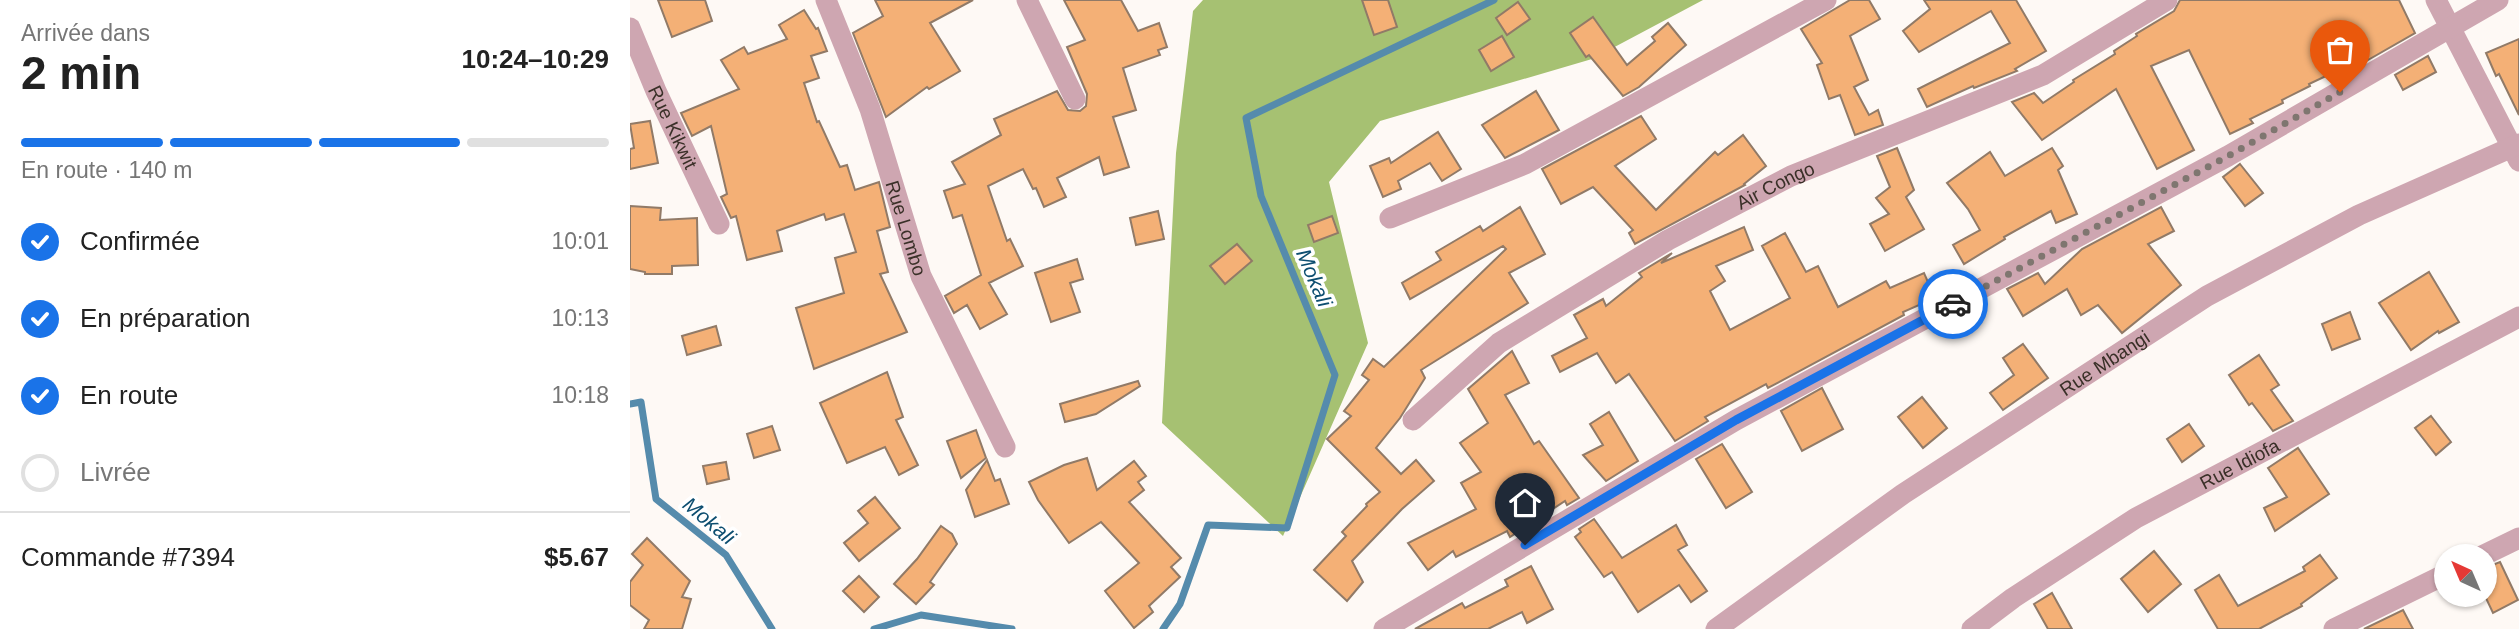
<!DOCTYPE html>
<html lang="fr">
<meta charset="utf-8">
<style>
body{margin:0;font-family:Helvetica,sans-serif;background:#f6f6f6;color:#222;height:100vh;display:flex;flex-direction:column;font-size:26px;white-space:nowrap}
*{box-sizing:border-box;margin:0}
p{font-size:23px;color:#767676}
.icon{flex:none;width:38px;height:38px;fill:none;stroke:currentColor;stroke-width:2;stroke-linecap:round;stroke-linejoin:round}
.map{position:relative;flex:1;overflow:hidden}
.drawer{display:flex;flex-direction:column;background:#fff;width:630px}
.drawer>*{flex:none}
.needle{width:46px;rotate:316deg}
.tools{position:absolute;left:1804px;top:544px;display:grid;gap:14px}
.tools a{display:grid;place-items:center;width:63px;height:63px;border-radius:50%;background:#fff;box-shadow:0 2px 5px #0004;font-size:35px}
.pin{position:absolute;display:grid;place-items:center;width:60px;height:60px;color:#fff;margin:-72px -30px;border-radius:50% 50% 50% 0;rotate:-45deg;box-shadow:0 0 7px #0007}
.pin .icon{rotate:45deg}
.courier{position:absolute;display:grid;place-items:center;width:70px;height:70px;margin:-35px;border:5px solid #1a73e8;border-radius:50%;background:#fff;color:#222;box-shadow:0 2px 9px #0007}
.summary em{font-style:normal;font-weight:700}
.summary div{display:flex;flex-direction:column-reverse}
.summary{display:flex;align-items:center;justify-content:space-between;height:119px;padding:0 21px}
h1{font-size:46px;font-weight:700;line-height:52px}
.bar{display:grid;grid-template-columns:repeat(4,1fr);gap:10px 7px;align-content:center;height:84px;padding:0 21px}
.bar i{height:9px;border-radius:5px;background:#e0e0e0}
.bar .selected{background:#1a73e8}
.bar p{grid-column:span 4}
.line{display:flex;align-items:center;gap:18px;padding:0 21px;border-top:2px solid #e0e0e0}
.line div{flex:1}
ol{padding:0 21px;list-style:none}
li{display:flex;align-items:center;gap:21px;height:77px}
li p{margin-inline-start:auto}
li .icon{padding:7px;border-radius:50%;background:#1a73e8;color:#fff;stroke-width:4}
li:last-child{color:#767676}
li i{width:38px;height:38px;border:4px solid #e0e0e0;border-radius:50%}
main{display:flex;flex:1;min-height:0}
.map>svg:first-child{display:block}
.forest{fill:#a6c172}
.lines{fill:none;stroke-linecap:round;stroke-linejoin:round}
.stream{stroke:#558bac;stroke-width:7}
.building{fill:#f4b076;stroke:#917a67;stroke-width:2}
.street{stroke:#cea6b1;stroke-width:21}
.done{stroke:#7f7670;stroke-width:7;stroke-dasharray:0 12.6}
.route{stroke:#1a73e8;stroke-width:9}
.labels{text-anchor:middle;stroke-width:7;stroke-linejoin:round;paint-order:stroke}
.street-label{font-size:19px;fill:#3a3028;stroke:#fff}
.water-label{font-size:21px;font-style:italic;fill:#0d4e70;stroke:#fff}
</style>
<main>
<section class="drawer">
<div class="summary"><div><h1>2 min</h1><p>Arrivée dans</p></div><em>10:24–10:29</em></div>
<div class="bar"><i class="selected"></i><i class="selected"></i><i class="selected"></i><i></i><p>En route · 140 m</p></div>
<ol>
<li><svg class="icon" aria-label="check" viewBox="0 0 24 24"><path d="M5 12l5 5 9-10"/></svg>Confirmée<p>10:01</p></li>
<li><svg class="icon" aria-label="check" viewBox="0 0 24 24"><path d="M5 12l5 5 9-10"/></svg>En préparation<p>10:13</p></li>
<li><svg class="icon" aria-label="check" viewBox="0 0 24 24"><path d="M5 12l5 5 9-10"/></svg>En route<p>10:18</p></li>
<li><i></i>Livrée</li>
</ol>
<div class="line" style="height:91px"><div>Commande #7394</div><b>$5.67</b></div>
</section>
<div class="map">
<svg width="1889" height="629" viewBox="0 0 1889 629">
<rect width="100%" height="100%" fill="#fef9f5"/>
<polygon class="forest" points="573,0 1073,0 962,59 750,121 699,182 738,343 653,536 532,423 546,153 563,11"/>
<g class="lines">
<g class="stream">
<polyline points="0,404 11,402 26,499 96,555 142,629"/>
<polyline points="244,629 291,615 382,629"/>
<polyline points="533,629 550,604 578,525 657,528 705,375 631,196 616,118 864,0"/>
</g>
</g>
<g class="building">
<polygon points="28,0 75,0 82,21 42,37"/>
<polygon points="245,0 343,0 300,23 330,71 299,89 297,87 256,117 223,33 253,16"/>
<polygon points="434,0 491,0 508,31 529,23 537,47 528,50 530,55 493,68 506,110 483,117 499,167 474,175 469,157 427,178 436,197 414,207 406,188 403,189 393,169 358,186 377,241 380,239 393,266 359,283 377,314 350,329 337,305 324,313 315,296 351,275 332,215 323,218 314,191 335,184 322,162 371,135 364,119 427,91 438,110 450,111 456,106 457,94 437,47 455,40"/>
<polygon points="732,0 758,0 767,27 744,35"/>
<polygon points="1220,0 1239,0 1250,19 1220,36 1238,80 1224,87 1239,115 1248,110 1253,125 1225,135 1210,95 1199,99 1187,65 1192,63 1171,29"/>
<polygon points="1294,0 1386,0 1416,51 1385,69 1387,71 1344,88 1343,86 1297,107 1288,89 1380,43 1361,11 1289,52 1273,31 1300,9"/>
<polygon points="1550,0 1769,0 1785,33 1738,60 1736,57 1679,84 1680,86 1652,100 1653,103 1620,119 1623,123 1600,134 1559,50 1521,66 1564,150 1527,169 1486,89 1412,140 1382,102 1404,93 1413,103 1444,82 1443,80 1485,54 1484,51 1507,36 1506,34 1544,11"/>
<polygon points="888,2 900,19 877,35 866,18"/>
<polygon points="174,10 186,29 188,28 197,51 181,56 189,78 174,83 187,122 189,121 210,167 217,165 225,190 249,182 260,227 247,231 258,272 250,274 277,332 184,369 166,308 214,293 205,258 226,252 214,214 196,220 194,214 147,231 152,251 117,260 106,216 101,218 91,197 97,194 81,126 62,136 51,113 109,89 91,60 114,47 118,54 157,39 149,25"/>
<polygon points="963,17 997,65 1025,41 1022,37 1038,23 1056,45 1009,87 993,96 959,55 956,57 940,33"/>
<polygon points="872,36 884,57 861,71 849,50"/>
<polygon points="1889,39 1889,115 1869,74 1866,76 1856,53"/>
<polygon points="1798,56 1806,72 1773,90 1765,75"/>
<polygon points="906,91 929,130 875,158 852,125"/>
<polygon points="1011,116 1026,139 985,166 1026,210 1085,152 1088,155 1113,135 1136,166 1114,184 1115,185 1005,244 999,233 1003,230 963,187 931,204 912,169"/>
<polygon points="20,121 28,163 0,169 0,149 4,148 0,124"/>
<polygon points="808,132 831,169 812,181 800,163 768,181 771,189 753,197 740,166 759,158 761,163"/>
<polygon points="1267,148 1284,190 1276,197 1294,229 1255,251 1240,224 1259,214 1246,198 1260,187 1247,156"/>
<polygon points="1422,148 1433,166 1428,170 1447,214 1426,223 1421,211 1374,237 1375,239 1334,264 1323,245 1350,230 1338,209 1317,183 1360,152 1375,176"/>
<polygon points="1610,164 1633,193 1615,206 1593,177"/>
<polygon points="0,206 31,208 30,220 67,218 68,265 42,266 42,274 15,274 15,272 0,269"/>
<polygon points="890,207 915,254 879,273 898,303 791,370 795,378 770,418 746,448 771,474 786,460 804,481 772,509 722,561 733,582 717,601 684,570 716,536 712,532 737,506 736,504 750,492 697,439 721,416 714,411 739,380 732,375 743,359 754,367 876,249 873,246 780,299 772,283 811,260 806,252 850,226 853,231"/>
<polygon points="1531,207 1544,231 1518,244 1551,285 1492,333 1468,305 1451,315 1437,289 1393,316 1377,289 1408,273 1415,284 1452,249"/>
<polygon points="528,211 534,239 506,245 500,218"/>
<polygon points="702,216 708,233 684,242 678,225"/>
<polygon points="1114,227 1123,250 1086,266 1095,281 1080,291 1100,330 1160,298 1132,246 1155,233 1176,272 1188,266 1208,307 1256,281 1260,288 1294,273 1305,298 1273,312 1274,315 1138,388 1136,384 1075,417 1078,421 1045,441 999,374 986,383 967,353 930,372 922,356 957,338 944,315 973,299 976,306 1012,277 1009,273 1042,253 1031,263"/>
<polygon points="607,244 622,261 595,284 580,266"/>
<polygon points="447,259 453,279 440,283 450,312 421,322 405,273"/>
<polygon points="1799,272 1829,322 1809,333 1808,331 1781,350 1749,303"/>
<polygon points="1720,312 1730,339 1702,350 1692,324"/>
<polygon points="86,326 91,345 57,355 52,336"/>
<polygon points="1393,344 1418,378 1373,410 1360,393 1384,375 1373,358"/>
<polygon points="882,351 899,383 875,395 904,444 909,441 949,498 937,505 935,501 880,537 877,531 826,557 823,551 798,570 778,543 846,509 831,483 851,472 830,443 858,423 838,389"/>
<polygon points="1629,355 1649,385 1641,390 1663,421 1643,431 1622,403 1619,405 1599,375"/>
<polygon points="257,372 273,417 266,420 288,465 269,475 255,447 217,463 190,403"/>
<polygon points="508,381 510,386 466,414 435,422 430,404"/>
<polygon points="1192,388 1213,429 1172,451 1151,411"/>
<polygon points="1292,397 1317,428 1293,448 1268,417"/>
<polygon points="979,412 1008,461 976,481 953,455 973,445 960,424"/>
<polygon points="1801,416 1821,442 1806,455 1785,428"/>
<polygon points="1559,424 1574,446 1552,462 1537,439"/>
<polygon points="142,426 150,450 124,458 117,434"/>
<polygon points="346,430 356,458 331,478 317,441"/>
<polygon points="1092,444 1122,492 1096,508 1066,459"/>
<polygon points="1668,448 1699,494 1645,531 1634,508 1657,497 1638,468"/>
<polygon points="457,458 467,490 504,461 516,476 508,482 514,490 499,502 551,558 541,567 550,577 519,606 523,612 504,628 475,591 509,563 471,522 439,543 408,500 399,482 434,465"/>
<polygon points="357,460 365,481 370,479 379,504 345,517 336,490"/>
<polygon points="96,462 99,479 77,484 73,466"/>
<polygon points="245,497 270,528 229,561 214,543 238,523 228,511"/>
<polygon points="964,519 992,558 1046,525 1057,545 1048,550 1077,591 1061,602 1049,585 1008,612 982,572 974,577 945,537 951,532 949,529"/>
<polygon points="311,526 322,534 327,544 300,582 304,585 286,604 264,584 287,559"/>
<polygon points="17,538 60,581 52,597 61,599 52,629 14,629 19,620 0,605 0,582 13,565 2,554"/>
<polygon points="1524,551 1551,584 1518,612 1491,579"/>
<polygon points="1690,555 1707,578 1671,604 1672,606 1629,629 1588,629 1565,590 1589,575 1608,606 1675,571 1673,567"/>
<polygon points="1870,562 1888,600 1863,613 1855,596 1855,568"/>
<polygon points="901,566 923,609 897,623 892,612 858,629 785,629 832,603 835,608 878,586 875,580"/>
<polygon points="229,576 249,597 234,612 213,591"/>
<polygon points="1422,593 1442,629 1418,629 1404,604"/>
<polygon points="1773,610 1783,629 1734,629"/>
</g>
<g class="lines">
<g class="street">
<path id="s1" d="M196 0 240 109 291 276 375 447"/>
<polyline points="397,0 445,99"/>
<polyline points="1806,0 1889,161"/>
<path id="s2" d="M0 28 26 91 89 224"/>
<polyline points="760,218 895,164 1196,0"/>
<path id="s3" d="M783 420 869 343 1038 240 1161 176 1413 75 1537 0"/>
<polyline points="1852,556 1889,538"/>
<polyline points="754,629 1106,420 1598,156 1868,0"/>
<path id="s4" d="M1086 629 1273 494 1577 296 1729 215 1889 144"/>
<path id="s5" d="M1342 629 1383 598 1506 518 1889 317"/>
<polyline points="1704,629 1816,574"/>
</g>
</g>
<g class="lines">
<polyline class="done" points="1323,304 1598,156 1710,92"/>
<polyline class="route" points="895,545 1106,420 1323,304"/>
</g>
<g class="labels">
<g class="street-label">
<text dy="7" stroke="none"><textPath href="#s2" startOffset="108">Rue Kikwit</textPath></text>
<text dy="7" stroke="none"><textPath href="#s3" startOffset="434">Air Congo</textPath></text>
<text dy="7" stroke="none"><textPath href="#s1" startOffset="242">Rue Lombo</textPath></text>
<text dy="7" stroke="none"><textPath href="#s4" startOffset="471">Rue Mbangi</textPath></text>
<text dy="7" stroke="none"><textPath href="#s5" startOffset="315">Rue Idiofa</textPath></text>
</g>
<g class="water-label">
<text transform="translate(684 278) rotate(67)" y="7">Mokali</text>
<text transform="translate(79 521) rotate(40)" y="7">Mokali</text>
</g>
</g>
</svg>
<div class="tools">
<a><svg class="needle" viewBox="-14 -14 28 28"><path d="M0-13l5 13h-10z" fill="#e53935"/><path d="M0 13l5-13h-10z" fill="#767676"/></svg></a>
</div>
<div class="pin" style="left:1710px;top:92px;background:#ea580c"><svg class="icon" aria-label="bag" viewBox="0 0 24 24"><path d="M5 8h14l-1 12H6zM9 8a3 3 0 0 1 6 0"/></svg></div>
<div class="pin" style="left:895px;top:545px;background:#1f2937"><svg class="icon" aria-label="home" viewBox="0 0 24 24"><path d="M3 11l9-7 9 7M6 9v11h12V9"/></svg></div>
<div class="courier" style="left:1323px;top:304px"><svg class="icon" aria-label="car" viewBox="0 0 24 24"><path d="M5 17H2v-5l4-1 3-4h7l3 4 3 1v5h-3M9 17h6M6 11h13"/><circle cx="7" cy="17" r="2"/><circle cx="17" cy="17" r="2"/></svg></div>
</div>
</main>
